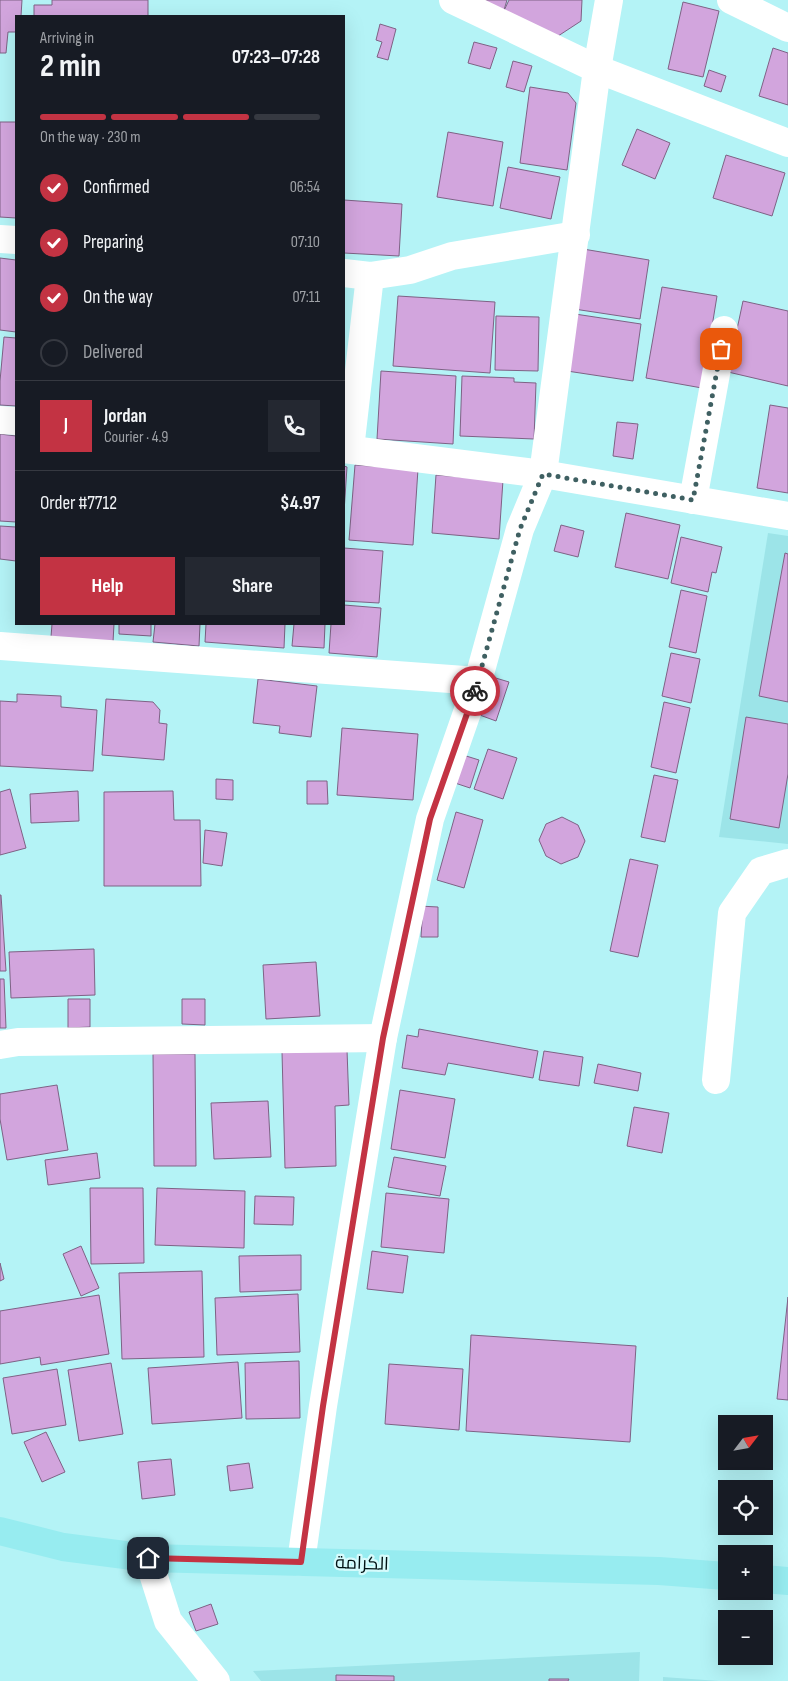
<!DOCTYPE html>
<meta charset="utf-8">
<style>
body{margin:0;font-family:"Sofia Sans Condensed",Cairo,sans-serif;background:#242831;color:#f1f3f6;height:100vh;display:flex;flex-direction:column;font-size:19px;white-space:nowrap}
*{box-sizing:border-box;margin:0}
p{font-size:16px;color:#9ea1a6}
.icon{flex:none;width:28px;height:28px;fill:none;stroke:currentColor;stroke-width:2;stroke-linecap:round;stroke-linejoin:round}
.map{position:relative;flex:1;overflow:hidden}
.side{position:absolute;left:15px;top:15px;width:330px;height:610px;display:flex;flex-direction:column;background:#171b24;border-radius:0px;box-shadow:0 5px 20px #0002}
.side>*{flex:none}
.needle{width:32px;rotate:59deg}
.controls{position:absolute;left:718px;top:1415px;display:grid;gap:10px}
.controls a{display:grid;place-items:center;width:55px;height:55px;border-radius:0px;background:#171b24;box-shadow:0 5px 20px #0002;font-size:25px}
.pin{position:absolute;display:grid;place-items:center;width:42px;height:42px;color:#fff;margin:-21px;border-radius:10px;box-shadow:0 2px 8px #0006}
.courier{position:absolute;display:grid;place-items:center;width:50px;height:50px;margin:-25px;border:4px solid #c33343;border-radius:50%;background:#fff;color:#222;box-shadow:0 1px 6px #0007}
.overview em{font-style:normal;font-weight:700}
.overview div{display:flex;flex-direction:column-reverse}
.overview{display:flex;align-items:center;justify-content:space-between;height:85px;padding:0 25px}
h1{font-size:32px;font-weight:700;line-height:38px}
.bar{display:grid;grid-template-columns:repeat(4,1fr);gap:8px 5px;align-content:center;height:60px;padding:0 25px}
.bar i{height:6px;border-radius:4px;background:#363941}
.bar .current{background:#c33343}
.bar p{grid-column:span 4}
.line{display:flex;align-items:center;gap:12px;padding:0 25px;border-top:1px solid #363941}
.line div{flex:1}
.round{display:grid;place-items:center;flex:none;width:52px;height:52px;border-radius:0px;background:#242831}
ol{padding:0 25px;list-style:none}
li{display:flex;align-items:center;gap:15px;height:55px}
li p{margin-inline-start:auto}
li .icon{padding:5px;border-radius:50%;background:#c33343;color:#fff;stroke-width:4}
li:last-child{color:#9ea1a6}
li i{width:28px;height:28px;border:2px solid #363941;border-radius:50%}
.cta{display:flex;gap:10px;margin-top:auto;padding:10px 25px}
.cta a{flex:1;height:58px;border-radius:0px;background:#c33343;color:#fff;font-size:20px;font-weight:700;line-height:58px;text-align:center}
.cta a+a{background:#242831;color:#f1f3f6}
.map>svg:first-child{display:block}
.built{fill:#9ce4e8}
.building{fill:#d2a5dd;stroke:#7e6285}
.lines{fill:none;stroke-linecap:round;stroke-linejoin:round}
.minor{stroke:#fff;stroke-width:28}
.major{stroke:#97ecf0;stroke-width:28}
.done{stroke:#3f6062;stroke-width:5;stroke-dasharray:0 9}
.route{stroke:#c33343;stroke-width:6}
.labels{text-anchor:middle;stroke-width:4.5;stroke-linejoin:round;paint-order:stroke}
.street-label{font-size:18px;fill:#001113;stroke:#d6fbfc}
</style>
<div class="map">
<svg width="788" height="1681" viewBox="0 0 788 1681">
<rect width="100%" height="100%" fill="#b4f3f6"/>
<g class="built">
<polygon points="768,533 788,536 788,844 719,837"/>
<polygon points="640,1652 639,1681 261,1681 253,1671"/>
<polygon points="663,1677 719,1681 663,1681"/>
</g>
<g class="building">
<polygon points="0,0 22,0 21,16 16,16 16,32 8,32 6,53 0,53"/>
<polygon points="52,0 148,0 148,16 34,16 34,5 52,5"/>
<polygon points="474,0 507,0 504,10"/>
<polygon points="509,0 582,0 581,21 552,40 501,17"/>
<polygon points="683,2 719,11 703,77 668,69"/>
<polygon points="380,24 396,29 388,60 377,57 382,42 376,40"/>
<polygon points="474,42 497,48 490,69 468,63"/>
<polygon points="773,48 788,53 788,105 759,96"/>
<polygon points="513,61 532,66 524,92 506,87"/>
<polygon points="709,70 726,76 721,92 704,86"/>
<polygon points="530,87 568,93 576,103 567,170 520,163"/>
<polygon points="0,122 16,122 16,218 0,217"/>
<polygon points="637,129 670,143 655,179 622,165"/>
<polygon points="448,132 503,142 493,206 437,197"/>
<polygon points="726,155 785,173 772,216 713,198"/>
<polygon points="508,167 560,177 551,219 500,208"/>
<polygon points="344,200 402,204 399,256 344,253"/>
<polygon points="583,249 649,260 640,319 574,309"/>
<polygon points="0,258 16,260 16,332 0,330"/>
<polygon points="662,287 717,296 702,388 646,378"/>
<polygon points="398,296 495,302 490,373 393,366"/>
<polygon points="743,301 788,311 788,386 728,372"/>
<polygon points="575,314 641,324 633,381 567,371"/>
<polygon points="496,316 539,317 538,371 495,370"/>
<polygon points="4,337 16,338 16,406 0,405 0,381"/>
<polygon points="381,371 456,376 453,444 377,439"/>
<polygon points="462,376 514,378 514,382 536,383 534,439 460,436"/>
<polygon points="770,405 788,408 788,493 757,488"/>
<polygon points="617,422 638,424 633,459 613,456"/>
<polygon points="0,434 16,436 16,522 0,521"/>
<polygon points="355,465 418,469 413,545 349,540"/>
<polygon points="344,466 347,467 344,512"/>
<polygon points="436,475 503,480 499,539 432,533"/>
<polygon points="626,513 680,525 668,579 615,567"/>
<polygon points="561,525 584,531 578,557 554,551"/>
<polygon points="0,526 16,527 16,561 0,559"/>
<polygon points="681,537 722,547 716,573 712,572 708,592 671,583"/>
<polygon points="344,548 383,551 379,603 344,601"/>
<polygon points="785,553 788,554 788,702 759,696"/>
<polygon points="681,590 707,596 696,653 669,647"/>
<polygon points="344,605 381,608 377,657 329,653 331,624 344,624"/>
<polygon points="52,624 114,624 113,642 51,637"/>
<polygon points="119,624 151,624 151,636 119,634"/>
<polygon points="155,624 200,624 199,646 153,642"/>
<polygon points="206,624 285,624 284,648 205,642"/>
<polygon points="294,624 325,624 324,648 292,646"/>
<polygon points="671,653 700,659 691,703 662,696"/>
<polygon points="489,676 509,682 496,721 477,714"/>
<polygon points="258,679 317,686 311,737 279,733 280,726 253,723"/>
<polygon points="17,694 61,696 61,707 97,710 93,771 0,766 0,701 17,702"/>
<polygon points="106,699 153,702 160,710 159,723 167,724 164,760 102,755"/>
<polygon points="664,702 690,708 676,773 651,767"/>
<polygon points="746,717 788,724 788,774 779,828 730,819"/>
<polygon points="342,728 418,734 413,800 337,795"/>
<polygon points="488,749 517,758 503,799 474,789"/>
<polygon points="463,755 479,760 470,788 455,783"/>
<polygon points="654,775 678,780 665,842 641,837"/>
<polygon points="216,779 233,780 233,800 216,799"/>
<polygon points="307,781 327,781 328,804 307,804"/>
<polygon points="10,789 26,848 0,855 0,792"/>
<polygon points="78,791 79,821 31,823 30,794"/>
<polygon points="173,791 174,820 200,820 201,886 104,886 104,792"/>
<polygon points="456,812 483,820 464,888 437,880"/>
<polygon points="562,817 578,825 585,841 578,857 561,864 546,856 539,840 546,824"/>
<polygon points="205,830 227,833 222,866 203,863"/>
<polygon points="630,859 658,865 638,957 610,951"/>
<polygon points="0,895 1,895 6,971 0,971"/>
<polygon points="419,906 438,907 438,937 421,937 422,921"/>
<polygon points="94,949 95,995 11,998 9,952"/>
<polygon points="316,962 320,1016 266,1019 263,965"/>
<polygon points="0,979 4,979 6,1028 0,1028"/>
<polygon points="68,999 90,999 90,1027 68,1028"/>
<polygon points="182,999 205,999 205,1025 182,1024"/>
<polygon points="419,1029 538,1051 533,1078 448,1063 445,1075 402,1068 407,1035 418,1037"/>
<polygon points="347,1050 349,1105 335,1106 336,1166 285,1168 282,1052"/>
<polygon points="544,1051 583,1057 579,1086 539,1080"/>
<polygon points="153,1054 195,1054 196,1166 154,1166"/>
<polygon points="598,1064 641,1073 638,1091 594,1083"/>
<polygon points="57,1085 68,1150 7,1160 0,1119 0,1094"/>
<polygon points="400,1090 455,1099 445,1158 391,1149"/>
<polygon points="268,1101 271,1157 214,1159 211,1103"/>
<polygon points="634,1107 669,1113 662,1153 627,1146"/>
<polygon points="97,1153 100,1178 48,1185 45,1160"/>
<polygon points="394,1157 446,1166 440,1196 388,1187"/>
<polygon points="90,1188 143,1188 144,1263 91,1264"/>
<polygon points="157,1188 245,1191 244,1248 155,1245"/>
<polygon points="386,1193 449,1199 444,1253 381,1247"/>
<polygon points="255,1196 294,1197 293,1225 254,1224"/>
<polygon points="81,1246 99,1288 81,1296 63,1254"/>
<polygon points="372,1251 408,1256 403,1293 367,1289"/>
<polygon points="301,1255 301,1290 240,1292 239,1256"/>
<polygon points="0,1263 4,1279 0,1281"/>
<polygon points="202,1271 204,1357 122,1359 119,1273"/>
<polygon points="298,1294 300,1352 217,1355 215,1298"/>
<polygon points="99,1295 109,1354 41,1365 40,1357 0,1364 0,1311"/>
<polygon points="788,1297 788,1400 777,1399"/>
<polygon points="471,1335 636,1346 630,1442 466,1431"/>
<polygon points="299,1361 300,1418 246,1419 245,1363"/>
<polygon points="238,1362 242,1418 152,1424 148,1368"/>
<polygon points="111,1363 123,1434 79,1441 68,1370"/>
<polygon points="389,1364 463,1369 459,1430 385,1424"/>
<polygon points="57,1369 66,1425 12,1434 3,1378"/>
<polygon points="46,1432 65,1472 42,1482 24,1442"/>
<polygon points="171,1459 175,1495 142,1499 138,1462"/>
<polygon points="249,1463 253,1488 230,1491 227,1466"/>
<polygon points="211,1604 218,1624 196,1631 189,1612"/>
<polygon points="336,1675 394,1676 394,1681 336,1681"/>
<polygon points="549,1679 569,1679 568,1681 549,1681"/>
</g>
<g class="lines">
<g class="minor">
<polyline points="453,0 597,69 788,143"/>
<polyline points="731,0 788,28"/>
<polyline points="0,239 16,240"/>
<polyline points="344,273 370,276 410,270 452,256 576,235"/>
<polyline points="0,420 16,421"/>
<polyline points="344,449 543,474 788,516"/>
<polyline points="350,449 370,276"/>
<polyline points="693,500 724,330"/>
<polyline points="0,646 478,681"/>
<polyline points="0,1045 18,1042 383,1038"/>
<polyline points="716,1080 732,913 761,871 788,863"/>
<polyline points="148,1558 168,1621 216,1681"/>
<polyline points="301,1562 323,1406 383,1038 430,819 478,681 520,529 543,474 597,69 609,0"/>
</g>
<g class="major">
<polyline points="0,1531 63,1547 148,1558 659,1571 726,1576"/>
<polyline points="764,1579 788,1581"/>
</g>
</g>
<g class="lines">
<polyline class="done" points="475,691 520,529 543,474 693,500 721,349"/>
<polyline class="route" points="148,1558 301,1562 323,1406 383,1038 430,819 475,691"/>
</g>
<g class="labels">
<g class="street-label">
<text transform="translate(362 1563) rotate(2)" y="6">الكرامة</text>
</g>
</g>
</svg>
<div class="controls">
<a><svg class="needle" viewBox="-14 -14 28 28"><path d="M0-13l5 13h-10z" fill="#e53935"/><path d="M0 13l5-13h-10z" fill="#9ea1a6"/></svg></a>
<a><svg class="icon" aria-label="locate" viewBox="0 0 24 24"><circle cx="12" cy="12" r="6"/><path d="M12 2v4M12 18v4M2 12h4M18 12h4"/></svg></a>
<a>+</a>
<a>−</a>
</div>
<div class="pin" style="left:721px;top:349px;background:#ea580c"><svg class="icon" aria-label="bag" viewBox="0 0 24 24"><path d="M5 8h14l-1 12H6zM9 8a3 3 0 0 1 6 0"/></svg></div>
<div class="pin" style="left:148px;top:1558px;background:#1f2937"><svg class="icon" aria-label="home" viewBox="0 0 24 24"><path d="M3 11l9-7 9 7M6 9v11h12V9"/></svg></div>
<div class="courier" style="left:475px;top:691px"><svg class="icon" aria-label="bike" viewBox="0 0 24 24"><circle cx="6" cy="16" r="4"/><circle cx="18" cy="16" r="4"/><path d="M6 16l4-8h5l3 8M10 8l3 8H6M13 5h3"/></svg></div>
<section class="side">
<div class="overview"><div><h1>2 min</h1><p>Arriving in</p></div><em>07:23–07:28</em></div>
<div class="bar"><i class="current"></i><i class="current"></i><i class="current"></i><i></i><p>On the way · 230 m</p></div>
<ol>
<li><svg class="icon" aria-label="check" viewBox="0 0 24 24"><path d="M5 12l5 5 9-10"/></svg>Confirmed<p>06:54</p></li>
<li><svg class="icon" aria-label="check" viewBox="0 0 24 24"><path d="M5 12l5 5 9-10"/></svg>Preparing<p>07:10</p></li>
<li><svg class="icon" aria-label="check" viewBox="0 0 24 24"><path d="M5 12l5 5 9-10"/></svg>On the way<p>07:11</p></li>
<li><i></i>Delivered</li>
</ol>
<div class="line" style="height:90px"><b class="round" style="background:#c33343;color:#fff">J</b><div><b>Jordan</b><p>Courier · 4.9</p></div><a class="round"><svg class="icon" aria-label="phone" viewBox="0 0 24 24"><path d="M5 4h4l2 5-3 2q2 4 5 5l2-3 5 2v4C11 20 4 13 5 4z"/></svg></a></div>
<div class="line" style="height:65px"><div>Order #7712</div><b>$4.97</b></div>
<div class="cta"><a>Help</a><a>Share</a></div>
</section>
</div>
